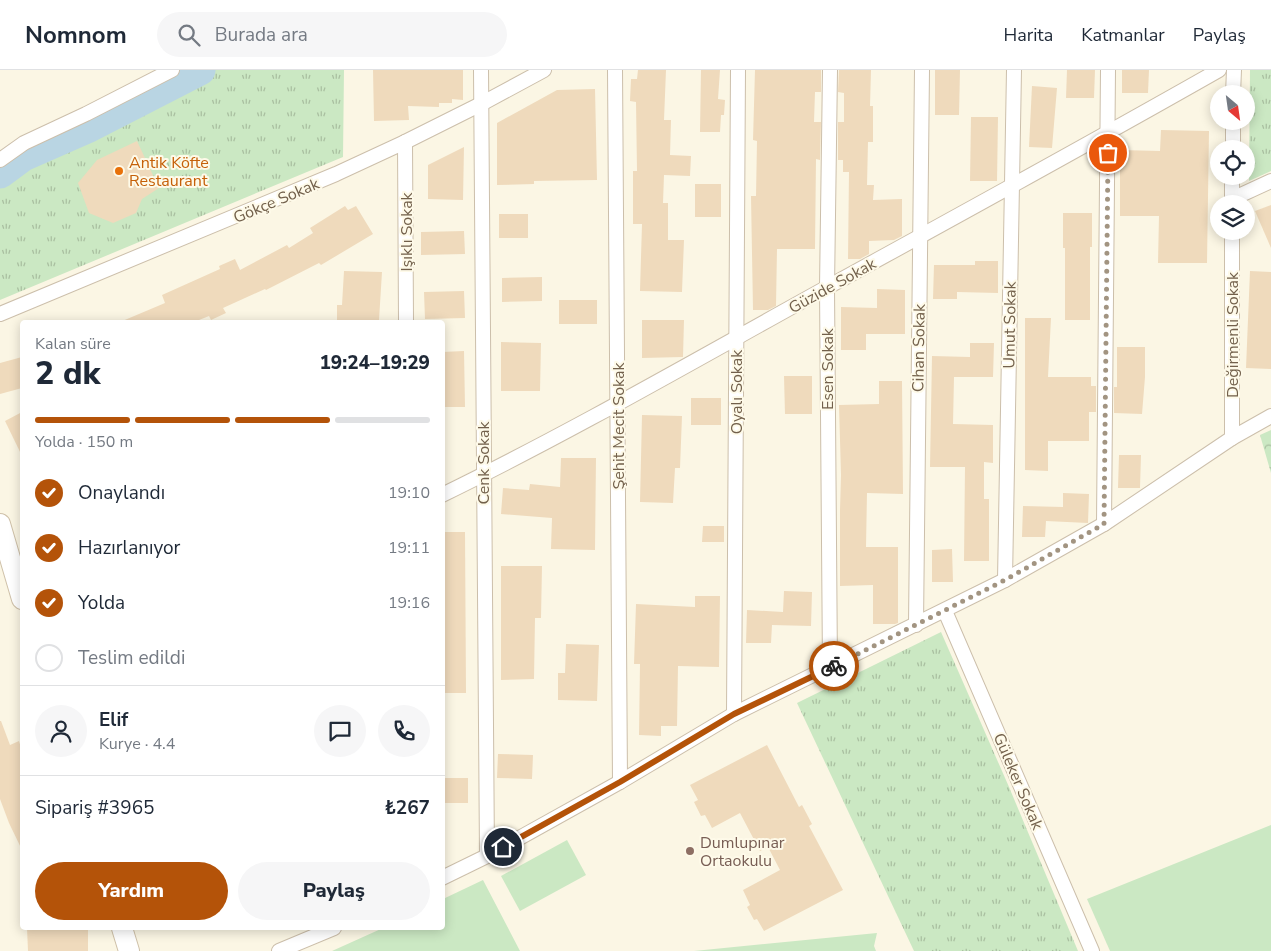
<!DOCTYPE html>
<html lang="tr">
<meta charset="utf-8">
<style>
body{margin:0;font-family:"Nunito Sans",sans-serif;background:#f6f6f7;color:#1f2937;height:100vh;display:flex;flex-direction:column;font-size:19px;white-space:nowrap}
*{box-sizing:border-box;margin:0}
p{font-size:16px;color:#747a83}
.icon{flex:none;width:28px;height:28px;fill:none;stroke:currentColor;stroke-width:2;stroke-linecap:round;stroke-linejoin:round}
.map{position:relative;flex:1;overflow:hidden}
.side{position:absolute;left:20px;top:250px;width:425px;height:610px;display:flex;flex-direction:column;background:#fff;border-radius:5px;box-shadow:0 2px 12px #0003}
.side>*{flex:none}
.needle{width:32px;rotate:151deg}
.buttons{position:absolute;left:1210px;top:15px;display:grid;gap:10px}
.buttons a{display:grid;place-items:center;width:45px;height:45px;border-radius:50%;background:#fff;box-shadow:0 2px 12px #0003;font-size:25px}
.pin{position:absolute;display:grid;place-items:center;width:42px;height:42px;color:#fff;margin:-21px;border:2px solid #fff;border-radius:50%;box-shadow:0 1px 5px #0007}
.courier{position:absolute;display:grid;place-items:center;width:50px;height:50px;margin:-25px;border:4px solid #b45309;border-radius:50%;background:#fff;color:#222;box-shadow:0 1px 6px #0007}
.headline em{font-style:normal;font-weight:800}
.headline div{display:flex;flex-direction:column-reverse}
.headline{display:flex;align-items:center;justify-content:space-between;height:85px;padding:0 15px}
h1{font-size:32px;font-weight:800;line-height:38px}
.bar{display:grid;grid-template-columns:repeat(4,1fr);gap:8px 5px;align-content:center;height:60px;padding:0 15px}
.bar i{height:6px;border-radius:4px;background:#e0e1e3}
.bar .selected{background:#b45309}
.bar p{grid-column:span 4}
.line{display:flex;align-items:center;gap:12px;padding:0 15px;border-top:1px solid #e0e1e3}
.line div{flex:1}
.round{display:grid;place-items:center;flex:none;width:52px;height:52px;border-radius:26px;background:#f6f6f7}
ol{padding:0 15px;list-style:none}
li{display:flex;align-items:center;gap:15px;height:55px}
li p{margin-inline-start:auto}
li .icon{padding:5px;border-radius:50%;background:#b45309;color:#fff;stroke-width:4}
li:last-child{color:#747a83}
li i{width:28px;height:28px;border:2px solid #e0e1e3;border-radius:50%}
.action{display:flex;gap:10px;margin-top:auto;padding:10px 15px}
.action a{flex:1;height:58px;border-radius:30px;background:#b45309;color:#fff;font-size:20px;font-weight:800;line-height:58px;text-align:center}
.action a+a{background:#f6f6f7;color:#1f2937}
header{display:flex;align-items:center;gap:30px;box-sizing:border-box;height:70px;padding:0 25px;background:#fff;border-bottom:1px solid #e0e1e3}
header strong{font-size:24px}
nav{display:flex;gap:28px;margin-inline-start:auto;font-size:18px}
.search{width:350px;height:45px;background:#f6f6f7;display:flex;align-items:center;gap:12px;box-sizing:border-box;padding:0 18px;border-radius:28px;color:#747a83;font-size:19px}
.map>svg:first-child{display:block}
.green{fill:#cbe8c3}
.forest{fill:url(#forest-crowns)}
.park{fill:url(#park-tufts)}
.lines{fill:none;stroke-linecap:round;stroke-linejoin:round}
.river{stroke:#b9d5e3;stroke-width:31}
.building{fill:#efdabc}
.street-casing{stroke:#ccbfab;stroke-width:16}
.secondary-casing{stroke:#cfc1a9;stroke-width:22}
.street{stroke:#fff;stroke-width:14}
.secondary{stroke:#fff;stroke-width:20}
.done{stroke:#a29481;stroke-width:5;stroke-dasharray:0 9}
.route{stroke:#b45309;stroke-width:6}
.food-dot{fill:#e8710a;stroke:#fefae9;stroke-width:2}
.education-dot{fill:#8d6e63;stroke:#fefae9;stroke-width:2}
.labels{text-anchor:middle;stroke-width:4;stroke-linejoin:round;paint-order:stroke}
.food-label{font-size:16px;fill:#c56008;stroke:#fefae9;text-anchor:start}
.street-label{font-size:16px;fill:#72604b;stroke:#fefae9}
.education-label{font-size:16px;fill:#785e54;stroke:#fefae9;text-anchor:start}
</style>
<header>
<strong>Nomnom</strong>
<div class="search"><svg class="icon" aria-label="search" viewBox="0 0 24 24"><circle cx="10" cy="10" r="6"/><path d="M15 15l6 6"/></svg>Burada ara</div>
<nav><a>Harita</a><a>Katmanlar</a><a>Paylaş</a></nav>
</header>
<div class="map">
<svg width="1271" height="881" viewBox="0 0 1271 881">
<defs>
<pattern id="forest-crowns" width="20" height="18" patternUnits="userSpaceOnUse" patternTransform="scale(1.25)"><rect width="20" height="18" fill="#cbe8c3"/><path d="M2 6a3 3 0 1 1 6 0M12 15a3 3 0 1 1 6 0" fill="none" stroke="#a9bfa0"/></pattern>
<pattern id="park-tufts" width="24" height="20" patternUnits="userSpaceOnUse" patternTransform="scale(1.25)"><rect width="24" height="20" fill="#cbe8c3"/><path d="M3 7l-1-3M5 7V3M7 7l1-3M15 17l-1-3M17 17v-4M19 17l1-3" fill="none" stroke="#a9bfa0"/></pattern>
</defs>
<rect width="100%" height="100%" fill="#fbf6e4"/>
<g class="green">
<polygon points="1271,755 1271,881 1110,881 1087,829"/>
<polygon points="567,770 586,805 520,841 501,806"/>
<polygon points="483,810 520,881 332,881 383,858 442,858 443,829"/>
<polygon points="877,863 874,876 876,881 694,881"/>
</g>
<polygon class="forest" points="1271,360 1271,403 1260,365"/>
<g class="park">
<polygon points="200,0 344,0 343,87 0,230 0,103 23,86 89,57"/>
<polygon points="1250,0 1271,0 1271,101 1249,111"/>
<polygon points="941,562 1009,717 1078,881 914,881 797,633"/>
</g>
<g class="lines">
<polyline class="river" points="0,103 23,86 89,57 200,0"/>
</g>
<g class="building">
<polygon points="373,0 463,0 463,30 452,29 452,33 439,33 439,37 408,36 409,50 374,51"/>
<polygon points="638,0 666,0 664,50 671,50 670,85 691,86 690,106 664,105 663,133 668,133 668,170 684,170 682,222 640,221 642,154 633,154 633,101 637,101 636,32 630,31 631,9 637,9"/>
<polygon points="701,0 720,0 718,29 725,30 724,45 721,45 720,62 700,62"/>
<polygon points="755,0 821,0 821,22 815,22 814,52 821,52 820,90 816,89 815,179 777,179 776,236 768,240 753,240 751,126 756,126 757,71 753,70"/>
<polygon points="839,0 871,0 870,36 873,36 873,72 868,72 867,115 874,115 873,130 902,129 902,166 894,170 869,171 869,184 860,189 848,189 849,102 843,102 843,90 838,90 838,52 844,52 844,23 838,22"/>
<polygon points="935,0 960,0 959,45 935,45"/>
<polygon points="1067,0 1095,0 1094,28 1066,28"/>
<polygon points="1122,0 1149,0 1148,23 1122,23"/>
<polygon points="1032,16 1057,18 1052,78 1029,77"/>
<polygon points="595,19 597,110 534,111 534,114 497,115 497,53 557,20"/>
<polygon points="971,47 998,47 997,111 970,111"/>
<polygon points="1161,60 1209,61 1207,193 1158,193 1159,146 1120,146 1120,80 1160,81"/>
<polygon points="137,71 159,118 142,129 136,143 113,153 89,143 78,113 97,90"/>
<polygon points="464,77 463,130 428,129 428,95"/>
<rect x="695" y="114" width="26" height="33"/>
<polygon points="1271,135 1271,178 1255,141"/>
<polygon points="345,136 348,140 356,136 373,164 321,195 319,193 266,220 265,219 223,238 226,243 211,250 209,246 194,252 120,252 165,233 162,225 220,199 219,196 235,189 240,200 287,175 289,178 313,163 310,158"/>
<polygon points="1063,143 1092,143 1092,177 1090,177 1090,250 1065,250 1065,178 1063,178"/>
<rect x="499" y="144" width="29" height="24"/>
<polygon points="464,161 465,184 421,185 421,162"/>
<polygon points="975,191 998,191 998,223 957,222 957,229 933,229 934,195 975,195"/>
<polygon points="344,201 382,202 379,250 374,250 374,252 337,251 337,235 342,235"/>
<polygon points="1250,201 1271,202 1271,299 1246,298"/>
<polygon points="542,207 542,231 502,232 502,208"/>
<polygon points="877,219 905,220 905,264 866,264 866,280 841,280 841,237 877,238"/>
<polygon points="464,221 465,248 425,249 424,222"/>
<rect x="559" y="230" width="38" height="24"/>
<polygon points="1025,248 1051,248 1048,307 1091,307 1091,316 1096,316 1096,342 1089,342 1089,371 1048,371 1048,401 1025,400"/>
<polygon points="642,250 684,250 683,287 642,288"/>
<polygon points="501,272 541,273 540,321 501,321"/>
<polygon points="970,273 994,273 993,307 954,307 953,354 993,355 993,393 984,392 984,429 989,429 989,491 964,491 965,397 930,397 932,286 970,287"/>
<polygon points="1117,277 1145,277 1145,307 1142,344 1114,343 1114,317 1117,317"/>
<polygon points="464,281 465,337 442,337 442,282"/>
<polygon points="22,287 22,318 0,324 0,293"/>
<polygon points="784,306 812,306 812,344 785,344"/>
<polygon points="879,311 902,311 903,424 867,423 866,477 898,477 898,553 895,554 873,554 873,515 840,516 840,440 841,405 839,335 879,334"/>
<rect x="691" y="328" width="30" height="27"/>
<polygon points="22,342 22,386 5,351"/>
<polygon points="642,345 682,346 680,398 675,398 673,433 640,432"/>
<polygon points="1119,385 1141,385 1140,418 1118,418"/>
<polygon points="561,388 596,388 595,480 551,479 552,448 501,444 503,418 529,420 530,414 560,417"/>
<polygon points="1063,423 1089,424 1088,453 1046,451 1045,467 1022,467 1023,436 1063,437"/>
<polygon points="703,456 724,456 724,472 702,472"/>
<polygon points="442,462 465,462 466,623 442,623"/>
<polygon points="952,479 953,512 932,512 932,480"/>
<polygon points="501,496 542,496 541,548 535,548 534,609 501,610"/>
<polygon points="784,521 812,522 811,556 772,555 771,573 746,573 747,540 783,542"/>
<polygon points="695,526 720,526 719,597 678,596 677,656 661,656 661,666 639,665 640,594 634,594 636,534 695,537"/>
<polygon points="566,574 599,575 597,631 558,630 558,603 565,603"/>
<polygon points="0,651 1,651 10,675 19,671 22,681 22,780 9,753 0,729"/>
<polygon points="767,675 799,737 802,735 812,754 809,756 843,820 764,861 757,849 754,850 747,837 750,835 743,820 780,800 768,777 760,781 740,743 712,758 705,745 701,746 694,732 698,730 690,715"/>
<polygon points="498,684 533,685 532,709 497,708"/>
<rect x="442" y="708" width="26" height="25"/>
<polygon points="27,858 88,858 88,881 28,881"/>
</g>
<g class="lines">
<defs>
<g id="street">
<polyline points="481,0 487,786"/>
<polyline points="615,0 620,712"/>
<polyline points="830,0 827,218 830,598"/>
<polyline points="1233,24 1234,0"/>
<polyline points="405,72 406,252"/>
<polyline points="1233,79 1233,51"/>
<polyline points="0,90 24,73 86,44 172,0"/>
<polyline points="1232,129 1271,111"/>
<polyline points="1232,134 1232,106"/>
<polyline points="1232,161 1232,368"/>
<polyline points="0,244 336,104 405,72 481,34 544,0"/>
<path d="M442 425C573 361 699 288 826 218 957 146 1089 74 1219 0"/>
<polyline points="1104,454 1108,0"/>
<polyline points="1005,510 1014,0"/>
<polyline points="945,541 1092,881"/>
<polyline points="916,555 922,0"/>
<polyline points="734,644 738,0"/>
<polyline points="442,808 487,786 620,712 734,644 1005,510 1104,454 1232,368 1271,346"/>
<polyline points="279,881 334,858"/>
</g>
<g id="secondary">
<polyline points="0,454 22,529"/>
<polyline points="122,858 129,881"/>
</g>
</defs>
<use href="#street" class="street-casing"/>
<use href="#secondary" class="secondary-casing"/>
<use href="#street" class="street"/>
<use href="#secondary" class="secondary"/>
</g>
<g class="lines">
<polyline class="done" points="834,596 1005,510 1104,454 1108,83"/>
<polyline class="route" points="503,777 620,712 734,644 834,596"/>
</g>
<circle class="food-dot" cx="119" cy="101" r="5"/>
<circle class="education-dot" cx="690" cy="781" r="5"/>
<g class="labels">
<g class="food-label">
<text x="129" y="98">Antik Köfte<tspan x="129" dy="18">Restaurant</tspan></text>
</g>
<g class="street-label">
<text transform="translate(276 130) rotate(-23)" y="6">Gökçe Sokak</text>
<text transform="translate(406 162) rotate(-90)" y="6">Işıklı Sokak</text>
<text transform="translate(832 215) rotate(-29)" y="6">Güzide Sokak</text>
<text transform="translate(1009 255) rotate(-89)" y="6">Umut Sokak</text>
<text transform="translate(1232 265) rotate(-90)" y="6">Değirmenli Sokak</text>
<text transform="translate(918 278) rotate(-89)" y="6">Cihan Sokak</text>
<text transform="translate(827 299) rotate(-90)" y="6">Esen Sokak</text>
<text transform="translate(736 322) rotate(-90)" y="6">Oyalı Sokak</text>
<text transform="translate(618 356) rotate(-90)" y="6">Şehit Mecit Sokak</text>
<text transform="translate(483 393) rotate(-90)" y="6">Cenk Sokak</text>
<text transform="translate(1019 711) rotate(67)" y="6">Güleker Sokak</text>
</g>
<g class="education-label">
<text x="700" y="778">Dumlupınar<tspan x="700" dy="18">Ortaokulu</tspan></text>
</g>
</g>
</svg>
<div class="buttons">
<a><svg class="needle" viewBox="-14 -14 28 28"><path d="M0-13l5 13h-10z" fill="#e53935"/><path d="M0 13l5-13h-10z" fill="#747a83"/></svg></a>
<a><svg class="icon" aria-label="locate" viewBox="0 0 24 24"><circle cx="12" cy="12" r="6"/><path d="M12 2v4M12 18v4M2 12h4M18 12h4"/></svg></a>
<a><svg class="icon" aria-label="layers" viewBox="0 0 24 24"><path d="M12 4l9 5-9 5-9-5zM3 14l9 5 9-5"/></svg></a>
</div>
<div class="pin" style="left:1108px;top:83px;background:#ea580c"><svg class="icon" aria-label="bag" viewBox="0 0 24 24"><path d="M5 8h14l-1 12H6zM9 8a3 3 0 0 1 6 0"/></svg></div>
<div class="pin" style="left:503px;top:777px;background:#1f2937"><svg class="icon" aria-label="home" viewBox="0 0 24 24"><path d="M3 11l9-7 9 7M6 9v11h12V9"/></svg></div>
<div class="courier" style="left:834px;top:596px"><svg class="icon" aria-label="bike" viewBox="0 0 24 24"><circle cx="6" cy="16" r="4"/><circle cx="18" cy="16" r="4"/><path d="M6 16l4-8h5l3 8M10 8l3 8H6M13 5h3"/></svg></div>
<section class="side">
<div class="headline"><div><h1>2 dk</h1><p>Kalan süre</p></div><em>19:24–19:29</em></div>
<div class="bar"><i class="selected"></i><i class="selected"></i><i class="selected"></i><i></i><p>Yolda · 150 m</p></div>
<ol>
<li><svg class="icon" aria-label="check" viewBox="0 0 24 24"><path d="M5 12l5 5 9-10"/></svg>Onaylandı<p>19:10</p></li>
<li><svg class="icon" aria-label="check" viewBox="0 0 24 24"><path d="M5 12l5 5 9-10"/></svg>Hazırlanıyor<p>19:11</p></li>
<li><svg class="icon" aria-label="check" viewBox="0 0 24 24"><path d="M5 12l5 5 9-10"/></svg>Yolda<p>19:16</p></li>
<li><i></i>Teslim edildi</li>
</ol>
<div class="line" style="height:90px"><a class="round"><svg class="icon" aria-label="person" viewBox="0 0 24 24"><circle cx="12" cy="8" r="4"/><path d="M4 21q1-7 8-7t8 7"/></svg></a><div><b>Elif</b><p>Kurye · 4.4</p></div><a class="round"><svg class="icon" aria-label="chat" viewBox="0 0 24 24"><path d="M4 5h16v11H9l-5 4z"/></svg></a><a class="round"><svg class="icon" aria-label="phone" viewBox="0 0 24 24"><path d="M5 4h4l2 5-3 2q2 4 5 5l2-3 5 2v4C11 20 4 13 5 4z"/></svg></a></div>
<div class="line" style="height:65px"><div>Sipariş #3965</div><b>₺267</b></div>
<div class="action"><a>Yardım</a><a>Paylaş</a></div>
</section>
</div>
